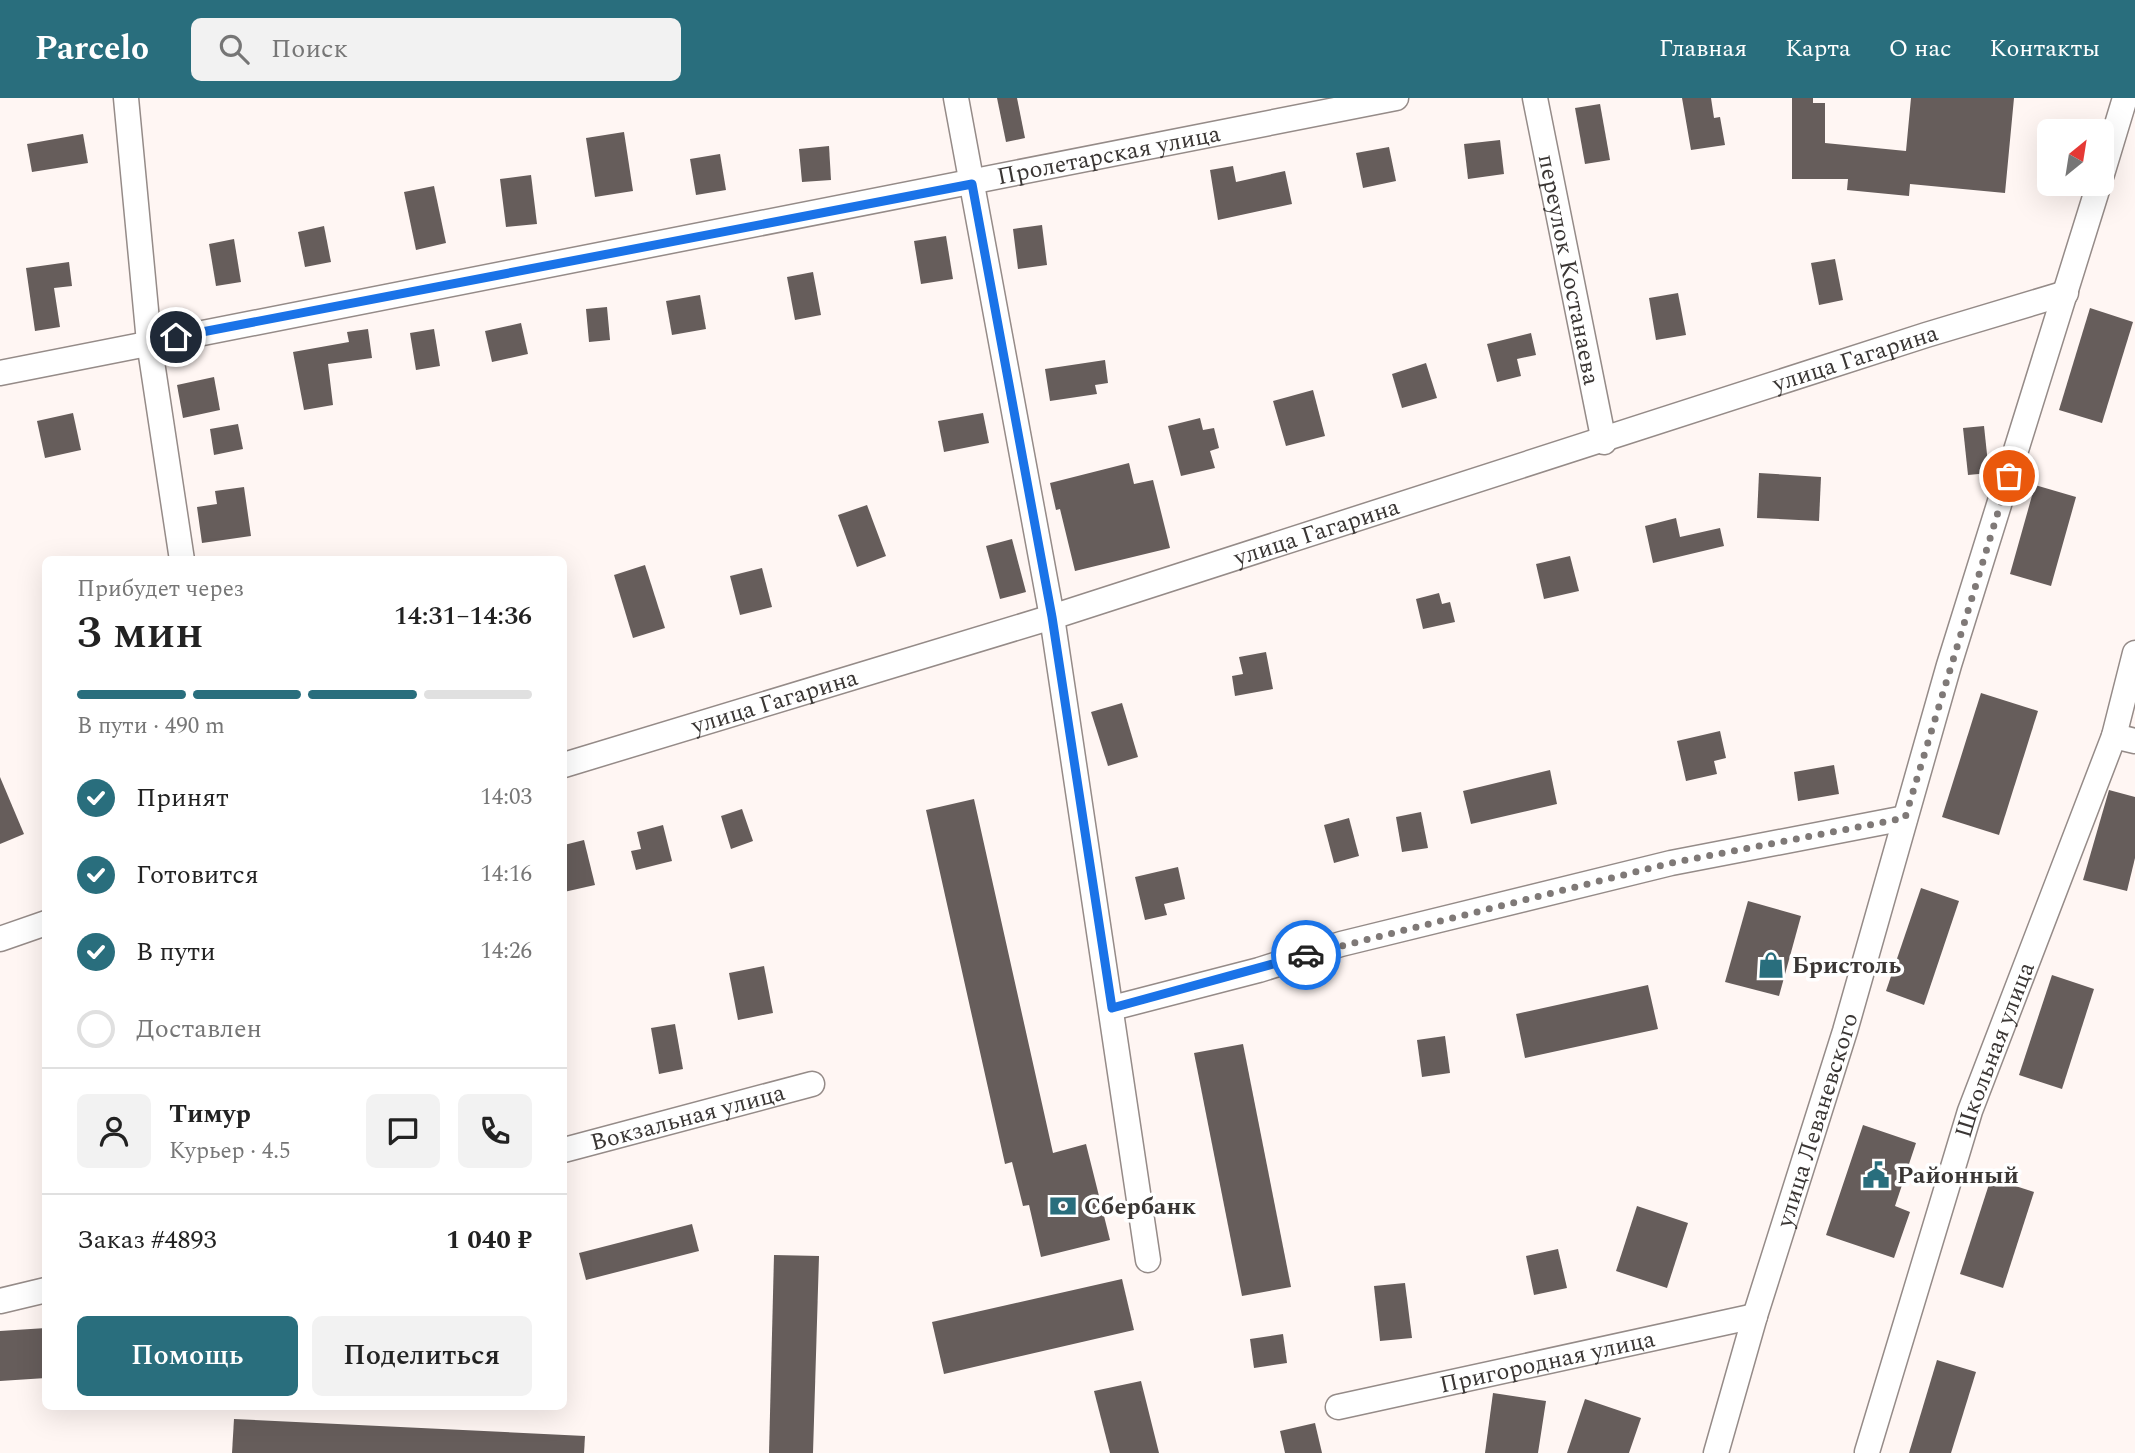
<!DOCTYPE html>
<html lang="ru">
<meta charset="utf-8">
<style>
body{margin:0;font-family:Spectral,serif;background:#f2f2f2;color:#222;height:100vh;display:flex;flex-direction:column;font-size:26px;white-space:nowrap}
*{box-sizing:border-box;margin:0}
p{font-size:23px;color:#767676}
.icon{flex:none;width:38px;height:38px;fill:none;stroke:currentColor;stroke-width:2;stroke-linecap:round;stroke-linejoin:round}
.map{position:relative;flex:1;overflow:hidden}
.side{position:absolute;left:42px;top:458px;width:525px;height:854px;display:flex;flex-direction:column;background:#fff;border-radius:10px;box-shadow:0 7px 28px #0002}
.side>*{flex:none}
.needle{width:46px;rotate:30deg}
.fabs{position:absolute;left:2037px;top:21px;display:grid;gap:14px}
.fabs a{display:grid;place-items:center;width:77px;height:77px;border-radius:10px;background:#fff;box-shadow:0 7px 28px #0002;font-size:35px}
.pin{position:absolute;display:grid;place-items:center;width:60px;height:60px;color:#fff;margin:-30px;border:4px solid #fff;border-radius:50%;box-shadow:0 2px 7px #0007}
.courier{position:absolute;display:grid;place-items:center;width:70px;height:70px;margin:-35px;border:5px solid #1a73e8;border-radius:50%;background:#fff;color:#222;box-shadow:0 2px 9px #0007}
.summary em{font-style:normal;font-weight:600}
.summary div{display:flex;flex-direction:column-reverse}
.summary{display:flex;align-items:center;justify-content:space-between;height:119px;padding:0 35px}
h1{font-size:46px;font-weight:600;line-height:52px}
.bar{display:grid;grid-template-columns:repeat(4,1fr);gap:10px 7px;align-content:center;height:84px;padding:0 35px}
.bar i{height:9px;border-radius:5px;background:#e0e0e0}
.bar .current{background:#296e7d}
.bar p{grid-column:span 4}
.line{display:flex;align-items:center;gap:18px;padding:0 35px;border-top:2px solid #e0e0e0}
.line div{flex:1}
.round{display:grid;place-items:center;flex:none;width:74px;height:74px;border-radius:10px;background:#f2f2f2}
ol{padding:0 35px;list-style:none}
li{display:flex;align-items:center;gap:21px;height:77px}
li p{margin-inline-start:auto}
li .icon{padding:7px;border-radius:50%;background:#296e7d;color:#fff;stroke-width:4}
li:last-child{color:#767676}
li i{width:38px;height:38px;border:4px solid #e0e0e0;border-radius:50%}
.button{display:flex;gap:14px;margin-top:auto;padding:14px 35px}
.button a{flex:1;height:80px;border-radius:10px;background:#296e7d;color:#fff;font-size:28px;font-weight:600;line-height:80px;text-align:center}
.button a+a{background:#f2f2f2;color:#222}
header{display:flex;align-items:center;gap:42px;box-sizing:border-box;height:98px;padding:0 35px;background:#296e7d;color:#fff}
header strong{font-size:33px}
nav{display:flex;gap:38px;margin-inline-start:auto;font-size:24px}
.search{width:490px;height:63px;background:#f2f2f2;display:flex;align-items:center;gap:18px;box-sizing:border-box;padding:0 24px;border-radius:10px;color:#767676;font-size:26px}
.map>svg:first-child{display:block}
.building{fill:#665d5b}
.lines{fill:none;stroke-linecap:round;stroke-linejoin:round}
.minor-casing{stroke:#958b88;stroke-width:27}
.minor{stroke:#fff;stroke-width:24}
.done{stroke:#7f7977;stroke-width:7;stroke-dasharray:0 12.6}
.route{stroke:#1a73e8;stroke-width:9}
.labels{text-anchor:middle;stroke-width:7;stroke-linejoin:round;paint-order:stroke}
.street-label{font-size:24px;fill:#3a3634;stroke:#fff}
.poi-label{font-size:24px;font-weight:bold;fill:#3a3634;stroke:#fff;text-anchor:start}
</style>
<header>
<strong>Parcelo</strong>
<div class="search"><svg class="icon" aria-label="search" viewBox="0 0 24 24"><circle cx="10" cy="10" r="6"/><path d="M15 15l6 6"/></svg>Поиск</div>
<nav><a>Главная</a><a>Карта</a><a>О нас</a><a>Контакты</a></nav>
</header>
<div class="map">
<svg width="2135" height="1355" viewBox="0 0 2135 1355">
<rect width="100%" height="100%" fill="#fff6f3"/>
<g class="building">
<polygon points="997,0 1017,0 1025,40 1006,44"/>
<polygon points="1682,0 1711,0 1714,20 1720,19 1725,47 1691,52"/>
<polygon points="1792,0 1813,0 1813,5 1825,5 1825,45 1906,53 1911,0 2014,0 2005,95 1910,86 1909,98 1847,92 1848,81 1792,81"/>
<polygon points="1600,6 1610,62 1585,66 1575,10"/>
<polygon points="624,34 633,93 595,99 586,40"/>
<polygon points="83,36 88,65 32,74 27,46"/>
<polygon points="1500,42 1504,76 1468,81 1464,46"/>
<polygon points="829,48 831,82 802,84 799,51"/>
<polygon points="1389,49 1396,83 1363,90 1356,55"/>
<polygon points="720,56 726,92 696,97 690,61"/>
<polygon points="1233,68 1236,84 1285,73 1292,106 1218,122 1210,72"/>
<polygon points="531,77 537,126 506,129 500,81"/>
<polygon points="434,88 446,145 416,152 404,94"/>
<polygon points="1042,127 1047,167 1018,171 1013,131"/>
<polygon points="324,128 331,164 305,169 298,134"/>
<polygon points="946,138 953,181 921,186 914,143"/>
<polygon points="234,141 241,184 216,188 209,146"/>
<polygon points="1835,161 1843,202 1819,207 1811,165"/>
<polygon points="69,164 72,188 54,190 60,229 35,233 26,170"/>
<polygon points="813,174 821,217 795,222 787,179"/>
<polygon points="1678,195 1686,237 1656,242 1649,200"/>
<polygon points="700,197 706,231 672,237 666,203"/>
<polygon points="607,209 610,242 589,244 586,211"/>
<polygon points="2090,210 2133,224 2102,325 2059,312"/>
<polygon points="521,225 528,256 492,264 485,233"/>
<polygon points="368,231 372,260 328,266 333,307 304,312 293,254 349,244 347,234"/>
<polygon points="434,231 440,268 416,272 410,235"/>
<polygon points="1531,235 1536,257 1517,261 1521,278 1497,284 1487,246"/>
<polygon points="1105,262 1108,285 1095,287 1097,296 1050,303 1045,271"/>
<polygon points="1426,265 1437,300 1402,310 1392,276"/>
<polygon points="214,279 220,312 183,320 177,287"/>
<polygon points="1313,292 1325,338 1286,348 1273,303"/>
<polygon points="73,315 81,352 45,360 37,323"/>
<polygon points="983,315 989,345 944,354 938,323"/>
<polygon points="1200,320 1203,332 1214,330 1219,350 1210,353 1215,370 1181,378 1168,328"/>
<polygon points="238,326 243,351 214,357 210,331"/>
<polygon points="1984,328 1989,375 1968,377 1963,330"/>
<polygon points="1129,365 1134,386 1153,382 1170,450 1075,473 1060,411 1056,412 1050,385"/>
<polygon points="1759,375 1821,379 1819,423 1757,420"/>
<polygon points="2035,387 2076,399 2051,488 2010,476"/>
<polygon points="244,389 251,438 202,445 197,409 217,406 215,393"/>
<polygon points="867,407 886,458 857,469 838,417"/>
<polygon points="1676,420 1680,439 1720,430 1724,448 1653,465 1645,428"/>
<polygon points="1012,441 1026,494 1000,501 986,448"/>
<polygon points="1570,458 1579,493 1544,501 1536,466"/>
<polygon points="645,467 665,530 633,540 614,477"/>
<polygon points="762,470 772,509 740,517 730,478"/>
<polygon points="1439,495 1442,506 1450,504 1455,524 1423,531 1416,501"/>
<polygon points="1266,554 1273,591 1235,598 1232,578 1243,576 1239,559"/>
<polygon points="1981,595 2038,613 1999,737 1942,719"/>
<polygon points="1122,605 1138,659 1108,668 1091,614"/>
<polygon points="1720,633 1726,660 1714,663 1717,676 1686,683 1677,643"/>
<polygon points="1834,667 1839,696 1798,703 1794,674"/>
<polygon points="1550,672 1557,706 1471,726 1463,693"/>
<polygon points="0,679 24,736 0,746"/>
<polygon points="2109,692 2135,699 2135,760 2127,793 2083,782"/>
<polygon points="974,701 1053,1055 1086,1046 1110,1142 1041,1159 1029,1107 1023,1108 1012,1064 1005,1066 926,712"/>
<polygon points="742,711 753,743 731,751 721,718"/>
<polygon points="1421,714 1428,750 1402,754 1396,719"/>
<polygon points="1349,720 1359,758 1334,765 1324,727"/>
<polygon points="663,727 672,763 636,772 631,753 641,751 637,734"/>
<polygon points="584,742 595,787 564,794 564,747"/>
<polygon points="1178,769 1185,801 1164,806 1167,817 1145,822 1135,779"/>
<polygon points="1921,790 1959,803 1924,907 1886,893"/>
<polygon points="1748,803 1801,818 1779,898 1725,884"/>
<polygon points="764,868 773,915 738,922 729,875"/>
<polygon points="2052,877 2094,891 2062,991 2019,977"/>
<polygon points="1648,887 1658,931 1525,960 1516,916"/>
<polygon points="675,926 683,971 659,976 651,930"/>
<polygon points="1445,938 1450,975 1422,979 1417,942"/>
<polygon points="1243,946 1291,1189 1242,1198 1194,955"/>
<polygon points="1863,1027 1916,1045 1895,1108 1910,1114 1894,1160 1826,1137"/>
<polygon points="1991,1080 2034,1094 2003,1190 1960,1176"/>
<polygon points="1637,1108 1688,1125 1667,1190 1616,1173"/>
<polygon points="692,1126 699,1153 586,1182 579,1155"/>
<polygon points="1558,1151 1567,1190 1534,1197 1526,1158"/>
<polygon points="774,1157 819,1158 813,1355 769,1355"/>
<polygon points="1122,1181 1134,1232 944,1276 932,1224"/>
<polygon points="1405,1185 1412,1240 1380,1243 1374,1188"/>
<polygon points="46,1230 46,1280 0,1283 0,1233"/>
<polygon points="1283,1236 1287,1265 1254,1270 1250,1241"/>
<polygon points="1937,1262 1976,1274 1951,1355 1909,1355"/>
<polygon points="1141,1283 1159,1355 1110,1355 1094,1293"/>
<polygon points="1493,1295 1546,1303 1538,1355 1485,1355"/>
<polygon points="1585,1301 1641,1320 1629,1355 1567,1355"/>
<polygon points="234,1321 585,1338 584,1355 232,1355"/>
<polygon points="1315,1325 1322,1355 1285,1355 1280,1333"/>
</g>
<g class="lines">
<defs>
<g id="minor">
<polyline points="126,0 149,244 182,462"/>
<polyline points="956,0 1052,519 1148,1162"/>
<path id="s1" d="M1535 0 1604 344"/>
<polyline points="2102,76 2125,0"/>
<path id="s2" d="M0 275 1396 0"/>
<polyline points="2114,638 2135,643"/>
<path id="s3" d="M564 667 1052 519 1926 237 2066 195"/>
<polyline points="0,841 46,825"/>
<polyline points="1112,910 1259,872 1341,846 1671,765 1905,720"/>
<path id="s4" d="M564 1052 812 986"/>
<polyline points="0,1203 46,1192"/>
<path id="s5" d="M1338 1309 1755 1218"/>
<path id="s6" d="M1867 1354 1970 1013 2114 638 2135 555"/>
<path id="s7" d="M1716 1355 1755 1218 1845 933 1949 567 2099 86"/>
</g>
</defs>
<use href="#minor" class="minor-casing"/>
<use href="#minor" class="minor"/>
</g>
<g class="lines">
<polyline class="done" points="1306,857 1671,765 1905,720 2009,378"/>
<polyline class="route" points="176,239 972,86 1052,519 1112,910 1306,857"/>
</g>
<defs>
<symbol id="shop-bare" viewBox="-9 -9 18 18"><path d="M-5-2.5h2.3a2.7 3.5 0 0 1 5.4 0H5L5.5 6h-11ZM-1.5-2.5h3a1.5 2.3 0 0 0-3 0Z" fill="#296e7d" stroke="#fff" stroke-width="2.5" paint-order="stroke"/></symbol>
<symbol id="civic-bare" viewBox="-9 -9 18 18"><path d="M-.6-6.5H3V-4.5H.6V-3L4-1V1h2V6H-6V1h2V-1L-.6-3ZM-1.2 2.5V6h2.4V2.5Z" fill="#296e7d" stroke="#fff" stroke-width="2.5" paint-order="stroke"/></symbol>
<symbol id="bank-bare" viewBox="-9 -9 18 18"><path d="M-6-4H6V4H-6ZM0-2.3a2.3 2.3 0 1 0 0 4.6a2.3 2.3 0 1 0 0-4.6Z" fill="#296e7d" stroke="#fff" stroke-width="2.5" paint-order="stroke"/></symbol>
</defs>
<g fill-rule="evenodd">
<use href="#shop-bare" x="1752" y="848" width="38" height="38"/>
<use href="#civic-bare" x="1857" y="1058" width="38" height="38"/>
<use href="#bank-bare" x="1044" y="1089" width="38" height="38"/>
</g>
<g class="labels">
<g class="street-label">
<text dy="8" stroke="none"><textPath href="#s2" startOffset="1130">Пролетарская улица</textPath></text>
<text dy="8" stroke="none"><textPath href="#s1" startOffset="175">переулок Костанаева</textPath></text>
<text dy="8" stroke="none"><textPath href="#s3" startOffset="1354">улица Гагарина</textPath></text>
<text dy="8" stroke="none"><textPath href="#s3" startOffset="788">улица Гагарина</textPath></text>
<text dy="8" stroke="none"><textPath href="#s3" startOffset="220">улица Гагарина</textPath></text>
<text dy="8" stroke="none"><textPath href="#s6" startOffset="422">Школьная улица</textPath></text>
<text dy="8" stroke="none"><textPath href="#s4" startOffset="128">Вокзальная улица</textPath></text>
<text dy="8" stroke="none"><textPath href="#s7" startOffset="348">улица Леваневского</textPath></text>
<text dy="8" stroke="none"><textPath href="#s5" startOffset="214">Пригородная улица</textPath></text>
</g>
<g class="poi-label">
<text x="1792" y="875">Бристоль</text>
<text x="1897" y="1085">Районный</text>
<text x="1084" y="1116">Сбербанк</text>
</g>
</g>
</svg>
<div class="fabs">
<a><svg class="needle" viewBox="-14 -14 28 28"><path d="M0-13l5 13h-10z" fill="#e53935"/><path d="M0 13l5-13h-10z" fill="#767676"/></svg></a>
</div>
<div class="pin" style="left:2009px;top:378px;background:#ea580c"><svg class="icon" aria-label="bag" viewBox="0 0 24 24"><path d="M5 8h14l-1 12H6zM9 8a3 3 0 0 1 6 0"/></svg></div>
<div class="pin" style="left:176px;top:239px;background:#1f2937"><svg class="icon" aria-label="home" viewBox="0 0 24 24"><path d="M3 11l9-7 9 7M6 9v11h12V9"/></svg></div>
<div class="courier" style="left:1306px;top:857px"><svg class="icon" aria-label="car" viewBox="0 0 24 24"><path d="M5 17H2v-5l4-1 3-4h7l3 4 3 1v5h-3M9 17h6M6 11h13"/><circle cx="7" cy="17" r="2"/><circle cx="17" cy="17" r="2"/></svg></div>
<section class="side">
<div class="summary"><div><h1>3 мин</h1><p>Прибудет через</p></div><em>14:31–14:36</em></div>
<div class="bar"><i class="current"></i><i class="current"></i><i class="current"></i><i></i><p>В пути · 490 m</p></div>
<ol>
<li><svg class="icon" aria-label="check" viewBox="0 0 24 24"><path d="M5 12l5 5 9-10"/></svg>Принят<p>14:03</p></li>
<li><svg class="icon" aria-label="check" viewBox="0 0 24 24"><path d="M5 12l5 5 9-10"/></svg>Готовится<p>14:16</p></li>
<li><svg class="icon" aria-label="check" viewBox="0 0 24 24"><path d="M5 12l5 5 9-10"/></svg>В пути<p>14:26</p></li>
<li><i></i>Доставлен</li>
</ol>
<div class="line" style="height:126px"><a class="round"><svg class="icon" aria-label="person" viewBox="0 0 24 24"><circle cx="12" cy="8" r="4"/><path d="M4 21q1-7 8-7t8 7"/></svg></a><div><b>Тимур</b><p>Курьер · 4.5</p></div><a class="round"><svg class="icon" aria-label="chat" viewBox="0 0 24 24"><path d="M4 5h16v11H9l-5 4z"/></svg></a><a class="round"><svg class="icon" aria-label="phone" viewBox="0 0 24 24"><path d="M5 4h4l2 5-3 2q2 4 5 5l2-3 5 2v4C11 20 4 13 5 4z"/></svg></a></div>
<div class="line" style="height:91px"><div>Заказ #4893</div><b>1 040 ₽</b></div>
<div class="button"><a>Помощь</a><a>Поделиться</a></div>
</section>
</div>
